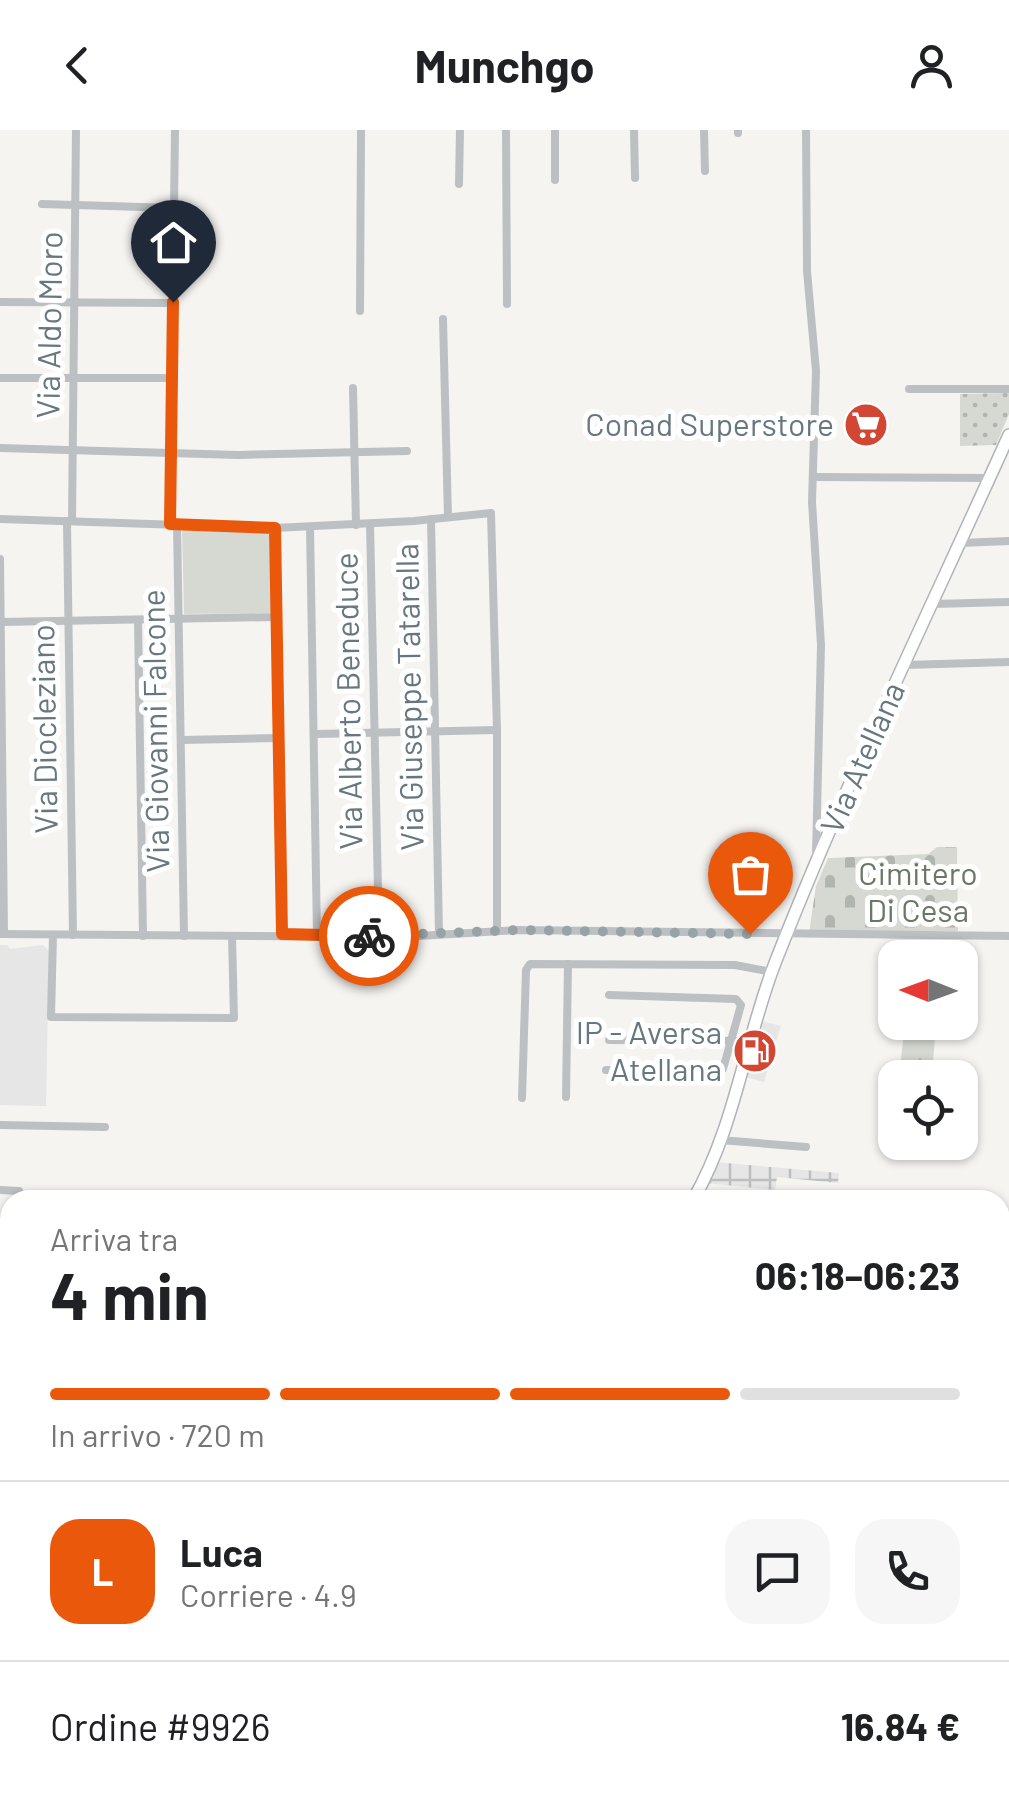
<!DOCTYPE html>
<html lang="it">
<meta charset="utf-8">
<style>
body{margin:0;font-family:Barlow,sans-serif;background:#f6f6f6;color:#202124;height:100vh;display:flex;flex-direction:column;font-size:38px;white-space:nowrap}
*{box-sizing:border-box;margin:0}
p{font-size:32px;color:#757577}
.icon{flex:none;width:55px;height:55px;fill:none;stroke:currentColor;stroke-width:2;stroke-linecap:round;stroke-linejoin:round}
.map{position:relative;flex:1;overflow:hidden}
.panel{position:absolute;left:0px;top:1060px;width:1010px;height:620px;display:flex;flex-direction:column;background:#fff;border-radius:30px 30px 0 0;box-shadow:0 2px 8px #0004}
.panel>*{flex:none}
.needle{width:65px;rotate:271deg}
.buttons{position:absolute;left:878px;top:810px;display:grid;gap:20px}
.buttons a{display:grid;place-items:center;width:100px;height:100px;border-radius:20px;background:#fff;box-shadow:0 2px 8px #0004;font-size:50px}
.pin{position:absolute;display:grid;place-items:center;width:85px;height:85px;color:#fff;margin:-102px -42px;border-radius:50% 50% 50% 0;rotate:-45deg;box-shadow:0 0 10px #0007}
.pin .icon{rotate:45deg}
.courier{position:absolute;display:grid;place-items:center;width:100px;height:100px;margin:-50px;border:8px solid #ea580c;border-radius:50%;background:#fff;color:#222;box-shadow:0 2px 12px #0007}
.head em{font-style:normal;font-weight:700}
.head div{display:flex;flex-direction:column-reverse}
.head{display:flex;align-items:center;justify-content:space-between;height:170px;padding:0 50px}
h1{font-size:65px;font-weight:700;line-height:75px}
.bar{display:grid;grid-template-columns:repeat(4,1fr);gap:15px 10px;align-content:center;height:120px;padding:0 50px}
.bar i{height:12px;border-radius:8px;background:#e0e0e0}
.bar .current{background:#ea580c}
.bar p{grid-column:span 4}
.line{display:flex;align-items:center;gap:25px;padding:0 50px;border-top:2px solid #e0e0e0}
.line div{flex:1}
.round{display:grid;place-items:center;flex:none;width:105px;height:105px;border-radius:30px;background:#f6f6f6}
header{display:flex;justify-content:space-between;align-items:center;height:130px;padding:0 50px;background:#fff;font-size:45px;font-weight:700}
.map>svg:first-child{display:block}
.built{fill:#e5e6e5}
.industrial{fill:url(#industrial-grid)}
.grass{fill:url(#grass-dots)}
.forest{fill:url(#forest-firs)}
.cemetery{fill:url(#cemetery-stones)}
.park{fill:#d5d9d1}
.lines{fill:none;stroke-linecap:round;stroke-linejoin:round}
.secondary-casing{stroke:#aeb4b7;stroke-width:14}
.minor{stroke:#bcc0c3;stroke-width:8}
.tertiary{stroke:#bcc0c3;stroke-width:10}
.secondary{stroke:#fff;stroke-width:11}
.rail-casing{stroke:#9ca3a7;stroke-width:6}
.rail{stroke:#fff;stroke-width:2.5;stroke-dasharray:8;stroke-linecap:butt}
.done{stroke:#98a3a7;stroke-width:10;stroke-dasharray:0 18}
.route{stroke:#ea580c;stroke-width:12}
.labels{text-anchor:middle;stroke-width:10;stroke-linejoin:round;paint-order:stroke}
.street-label{font-size:32px;fill:#66777f;stroke:#fff}
.poi-label{font-size:32px;fill:#66777f;stroke:#fff;text-anchor:end}
.park-label{font-size:32px;fill:#6a7765;stroke:#fff}
</style>
<header><svg class="icon" aria-label="back" viewBox="0 0 24 24"><path d="M15 5l-7 7 7 7"/></svg>Munchgo<svg class="icon" aria-label="person" viewBox="0 0 24 24"><circle cx="12" cy="8" r="4"/><path d="M4 21q1-7 8-7t8 7"/></svg></header>
<div class="map">
<svg width="1009" height="1680" viewBox="0 0 1009 1680">
<defs>
<pattern id="industrial-grid" width="8" height="8" patternUnits="userSpaceOnUse" patternTransform="scale(2.5)"><rect width="8" height="8" fill="#e5e6e5"/><path d="M0 4h8M4 0v8" fill="none" stroke="#bdbfbf"/></pattern>
<pattern id="grass-dots" width="8" height="8" patternUnits="userSpaceOnUse" patternTransform="scale(2.5)"><rect width="8" height="8" fill="#d5d9d1"/><path d="M2 2h.1M6 6h.1" fill="none" stroke="#b1b5af" stroke-width="1.8" stroke-linecap="round"/></pattern>
<pattern id="forest-firs" width="22" height="20" patternUnits="userSpaceOnUse" patternTransform="scale(2.5)"><rect width="22" height="20" fill="#d5d9d1"/><path d="M5 1l3.5 6h-7zM16 11l3.5 6h-7z" fill="#b1b5af"/></pattern>
<pattern id="cemetery-stones" width="16" height="16" patternUnits="userSpaceOnUse" patternTransform="scale(2.5)"><rect width="16" height="16" fill="#d5d9d1"/><path d="M2 7V4a2 2 0 0 1 4 0v3zM10 15v-3a2 2 0 0 1 4 0v3z" fill="#b1b5af"/></pattern>
</defs>
<rect width="100%" height="100%" fill="#f5f4f1"/>
<g class="built">
<polygon points="0,815 7,815 10,819 43,815 49,821 46,976 0,975"/>
<polygon points="758,890 781,896 764,952 742,946"/>
<polygon points="1000,1245 1009,1246 1009,1316 1000,1318"/>
<polygon points="10,1417 10,1508 0,1510 0,1419"/>
</g>
<polygon class="industrial" points="715,1032 839,1043 838,1053 777,1047 775,1060 706,1053"/>
<g class="grass">
<polygon points="1009,263 1009,284 996,315 960,316 960,264"/>
<polygon points="1009,1316 1009,1575 1000,1571 1000,1318"/>
</g>
<polygon class="forest" points="905,893 936,893 932,947 899,947"/>
<polygon class="cemetery" points="937,717 957,717 958,801 809,803 816,756 828,728 928,724"/>
<polygon class="park" points="182,399 271,403 271,483 184,484"/>
<g class="lines">
<defs>
<g id="secondary">
<path d="M693 1070C735 998 745 910 775 833 845 654 930 480 1009 305"/>
<polyline points="0,1411 10,1409"/>
<polyline points="0,1542 10,1541"/>
<polyline points="404,1670 408,1673 412,1670"/>
<polyline points="0,1671 10,1669"/>
</g>
</defs>
<use href="#secondary" class="secondary-casing"/>
<g class="minor">
<polyline points="506,0 507,174"/>
<polyline points="555,0 555,50"/>
<polyline points="634,0 635,48"/>
<polyline points="704,0 705,41"/>
<polyline points="806,0 807,141 816,241 812,372 821,515 816,724"/>
<polyline points="738,3 738,0"/>
<polyline points="459,54 460,0"/>
<polyline points="42,74 175,78"/>
<polyline points="0,172 173,173"/>
<polyline points="360,181 361,0"/>
<polyline points="443,189 448,387"/>
<polyline points="0,248 172,248"/>
<polyline points="353,258 356,395"/>
<polyline points="909,259 1009,259"/>
<polyline points="0,318 238,325 407,321"/>
<polyline points="813,347 990,348"/>
<polyline points="0,389 275,398 414,391 491,383 497,600 497,801"/>
<polyline points="431,389 439,804"/>
<polyline points="67,391 73,805"/>
<polyline points="72,391 76,0"/>
<polyline points="370,394 379,806"/>
<polyline points="170,395 175,0"/>
<polyline points="177,395 184,806"/>
<polyline points="310,397 317,805"/>
<polyline points="960,413 1009,411"/>
<polyline points="0,429 4,804"/>
<polyline points="933,474 1009,472"/>
<polyline points="276,487 282,804"/>
<polyline points="138,490 143,806"/>
<polyline points="0,492 276,487 275,398"/>
<polyline points="905,535 1009,532"/>
<polyline points="315,604 497,600"/>
<polyline points="181,610 278,608"/>
<polyline points="0,804 402,807 518,800 1009,806"/>
<polyline points="53,805 51,887 234,888 232,806"/>
<polyline points="609,910 750,911"/>
<polyline points="606,940 716,942 723,939 741,875 736,869 609,865"/>
<polyline points="566,967 568,834"/>
<polyline points="522,968 526,840 530,834 735,835 772,842"/>
<polyline points="0,995 105,997"/>
<polyline points="720,1010 806,1017"/>
<polyline points="0,1060 19,1061"/>
<polyline points="0,1168 10,1168"/>
<polyline points="0,1312 10,1311"/>
<polyline points="1000,1578 1009,1583"/>
<polyline points="68,1680 68,1670"/>
<polyline points="242,1680 242,1670"/>
<polyline points="586,1680 586,1672 694,1670"/>
<polyline points="732,1680 738,1670"/>
<polyline points="956,1680 958,1670"/>
</g>
<polyline class="tertiary" points="0,1229 10,1240"/>
<use href="#secondary" class="secondary"/>
<defs>
<g id="rail">
<polyline points="1000,1286 1009,1285"/>
<polyline points="0,1467 10,1465"/>
<polyline points="0,1489 10,1487"/>
</g>
</defs>
<use href="#rail" class="rail-casing"/>
<use href="#rail" class="rail"/>
</g>
<g class="lines">
<polyline class="done" points="369,806 518,800 750,804"/>
<polyline class="route" points="173,172 170,394 275,398 282,804 369,806"/>
</g>
<defs>
<symbol id="supermarket-disc" viewBox="-11 -11 22 22"><circle r="9.5" fill="#d14734" stroke="#fff"/><path d="M-6-5.5h2.5l.6 2H6L4.5 2H-2.5L-4.4-4H-6ZM-1.5 3.2a1.3 1.3 0 1 0 .1 0ZM3 3.2a1.3 1.3 0 1 0 .1 0Z" fill="#fff"/></symbol>
<symbol id="fuel-disc" viewBox="-11 -11 22 22"><circle r="9.5" fill="#d14734" stroke="#fff"/><path d="M-5.5-6h7V0h2V4h1.3V-2.5L3-4.5l.8-.8L6-3V5H2.5V1h-1V6h-7ZM-4.2-4.7v3.2H.2V-4.7Z" fill="#fff"/></symbol>
</defs>
<g fill-rule="evenodd">
<use href="#supermarket-disc" x="841" y="270" width="50" height="50"/>
<use href="#fuel-disc" x="730" y="896" width="50" height="50"/>
</g>
<g class="labels">
<g class="street-label">
<text transform="translate(50 195) rotate(-89)" y="11">Via Aldo Moro</text>
<text transform="translate(410 567) rotate(-91)" y="11">Via Giuseppe Tatarella</text>
<text transform="translate(349 571) rotate(-91)" y="11">Via Alberto Beneduce</text>
<text transform="translate(45 599) rotate(-91)" y="11">Via Diocleziano</text>
<text transform="translate(156 601) rotate(-91)" y="11">Via Giovanni Falcone</text>
<text transform="translate(863 628) rotate(-66)" y="11">Via Atellana</text>
</g>
<g class="poi-label">
<text x="834" y="306">Conad Superstore</text>
<text x="722" y="914">IP - Aversa<tspan x="722" dy="37">Atellana</tspan></text>
</g>
<g class="park-label">
<text x="918" y="755">Cimitero<tspan x="918" dy="37">Di Cesa</tspan></text>
</g>
</g>
</svg>
<div class="buttons">
<a><svg class="needle" viewBox="-14 -14 28 28"><path d="M0-13l5 13h-10z" fill="#e53935"/><path d="M0 13l5-13h-10z" fill="#757577"/></svg></a>
<a><svg class="icon" aria-label="locate" viewBox="0 0 24 24"><circle cx="12" cy="12" r="6"/><path d="M12 2v4M12 18v4M2 12h4M18 12h4"/></svg></a>
</div>
<div class="pin" style="left:750px;top:804px;background:#ea580c"><svg class="icon" aria-label="bag" viewBox="0 0 24 24"><path d="M5 8h14l-1 12H6zM9 8a3 3 0 0 1 6 0"/></svg></div>
<div class="pin" style="left:173px;top:172px;background:#1f2937"><svg class="icon" aria-label="home" viewBox="0 0 24 24"><path d="M3 11l9-7 9 7M6 9v11h12V9"/></svg></div>
<div class="courier" style="left:369px;top:806px"><svg class="icon" aria-label="bike" viewBox="0 0 24 24"><circle cx="6" cy="16" r="4"/><circle cx="18" cy="16" r="4"/><path d="M6 16l4-8h5l3 8M10 8l3 8H6M13 5h3"/></svg></div>
<section class="panel">
<div class="head"><div><h1>4 min</h1><p>Arriva tra</p></div><em>06:18–06:23</em></div>
<div class="bar"><i class="current"></i><i class="current"></i><i class="current"></i><i></i><p>In arrivo · 720 m</p></div>
<div class="line" style="height:180px"><b class="round" style="background:#ea580c;color:#fff">L</b><div><b>Luca</b><p>Corriere · 4.9</p></div><a class="round"><svg class="icon" aria-label="chat" viewBox="0 0 24 24"><path d="M4 5h16v11H9l-5 4z"/></svg></a><a class="round"><svg class="icon" aria-label="phone" viewBox="0 0 24 24"><path d="M5 4h4l2 5-3 2q2 4 5 5l2-3 5 2v4C11 20 4 13 5 4z"/></svg></a></div>
<div class="line" style="height:130px"><div>Ordine #9926</div><b>16.84 €</b></div>
</section>
</div>
